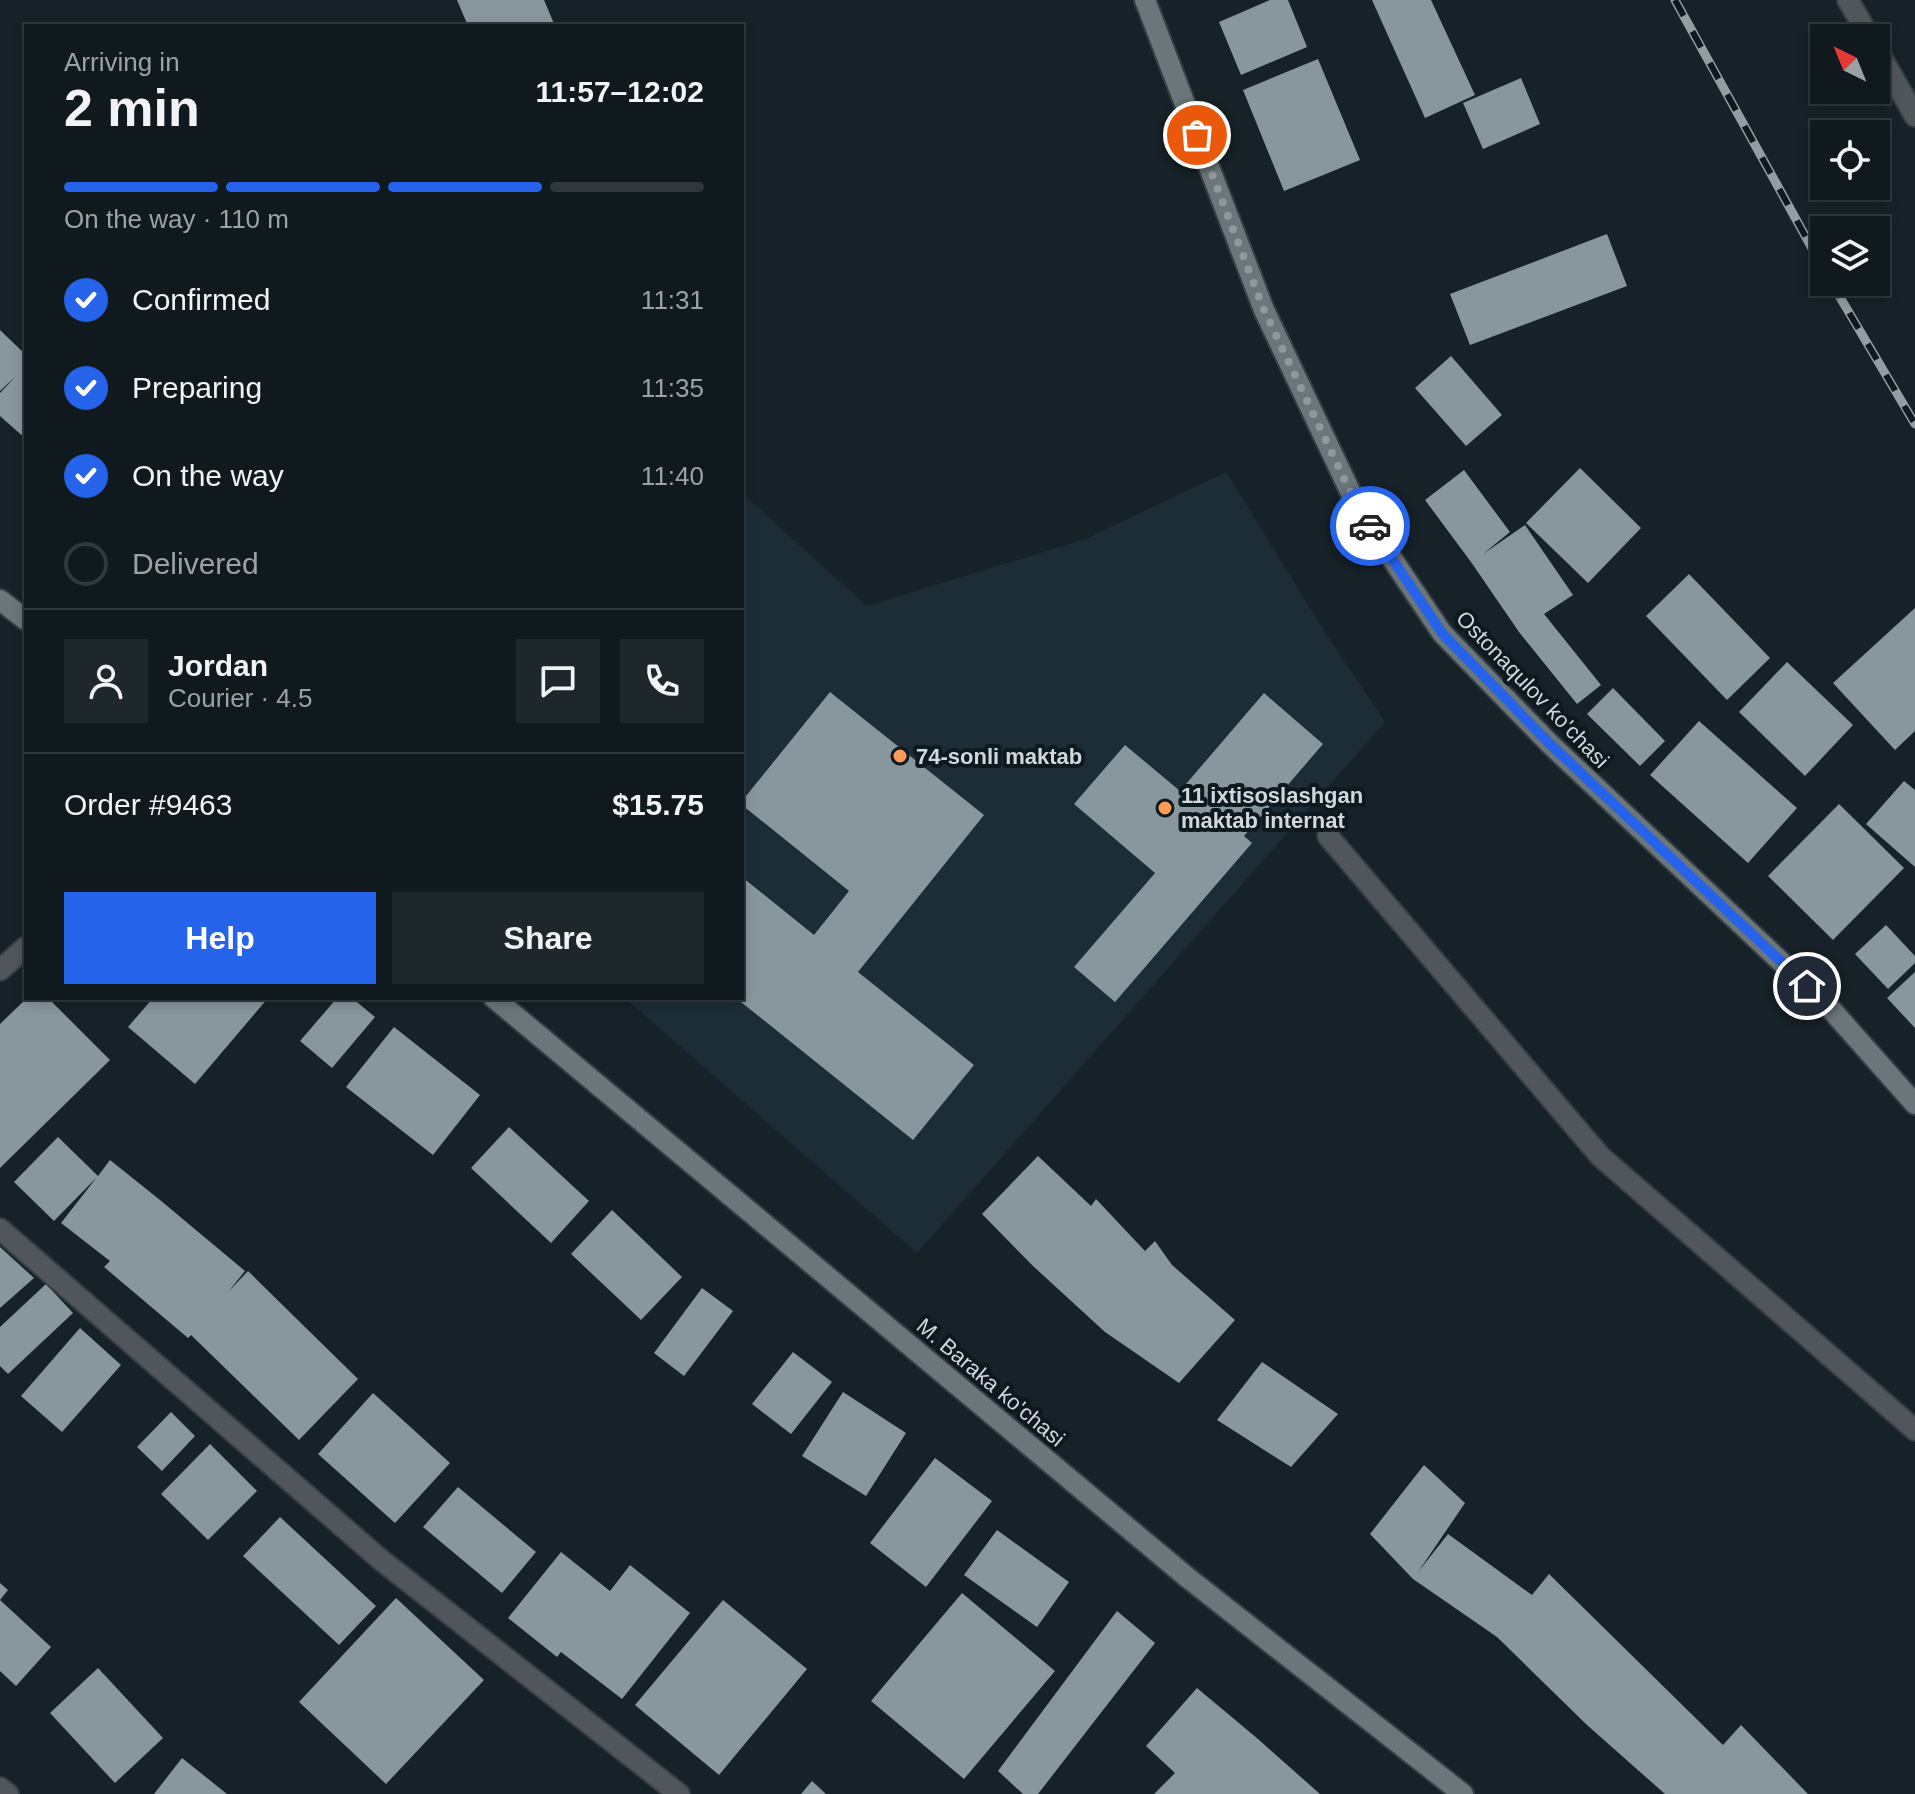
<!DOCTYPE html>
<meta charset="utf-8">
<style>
body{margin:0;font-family:Arial,sans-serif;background:#1e272b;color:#f1f3f6;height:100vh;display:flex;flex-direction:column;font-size:30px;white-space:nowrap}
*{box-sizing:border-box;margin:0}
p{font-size:26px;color:#9ca1a4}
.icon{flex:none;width:44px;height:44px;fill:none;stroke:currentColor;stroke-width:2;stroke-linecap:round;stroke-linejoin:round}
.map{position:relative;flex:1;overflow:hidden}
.details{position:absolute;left:24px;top:24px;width:720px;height:976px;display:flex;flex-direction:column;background:#101a1e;border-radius:0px;box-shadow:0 4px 12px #0003,0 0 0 2px #30383c}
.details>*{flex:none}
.needle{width:52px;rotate:317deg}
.tools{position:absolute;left:1810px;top:24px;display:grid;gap:16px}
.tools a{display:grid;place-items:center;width:80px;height:80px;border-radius:0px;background:#101a1e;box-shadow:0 4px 12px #0003,0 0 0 2px #30383c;font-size:40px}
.pin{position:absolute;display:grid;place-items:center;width:68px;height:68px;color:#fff;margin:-34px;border:4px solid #fff;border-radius:50%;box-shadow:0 2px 8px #0007}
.courier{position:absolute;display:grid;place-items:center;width:80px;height:80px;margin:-40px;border:6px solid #2563eb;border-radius:50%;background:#fff;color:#222;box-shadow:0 2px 10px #0007}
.summary em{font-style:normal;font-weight:700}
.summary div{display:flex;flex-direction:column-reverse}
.summary{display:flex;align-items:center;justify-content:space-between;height:136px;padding:0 40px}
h1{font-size:52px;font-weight:700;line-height:60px}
.bar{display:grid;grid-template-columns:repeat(4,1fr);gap:12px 8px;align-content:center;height:96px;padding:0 40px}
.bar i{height:10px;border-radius:6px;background:#30383c}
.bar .on{background:#2563eb}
.bar p{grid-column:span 4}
.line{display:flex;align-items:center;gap:20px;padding:0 40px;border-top:2px solid #30383c}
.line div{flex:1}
.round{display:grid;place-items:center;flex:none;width:84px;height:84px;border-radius:0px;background:#1e272b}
ol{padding:0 40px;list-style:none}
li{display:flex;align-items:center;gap:24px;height:88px}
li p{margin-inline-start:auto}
li .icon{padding:8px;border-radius:50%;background:#2563eb;color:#fff;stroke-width:4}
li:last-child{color:#9ca1a4}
li i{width:44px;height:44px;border:4px solid #30383c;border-radius:50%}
.primary-button{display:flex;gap:16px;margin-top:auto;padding:16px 40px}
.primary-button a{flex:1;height:92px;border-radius:0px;background:#2563eb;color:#fff;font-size:32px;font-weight:700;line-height:92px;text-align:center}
.primary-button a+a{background:#1e272b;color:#f1f3f6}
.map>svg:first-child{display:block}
.built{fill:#1c2d37}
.building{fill:#88969e}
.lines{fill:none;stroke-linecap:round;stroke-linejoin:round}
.street-casing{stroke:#343f45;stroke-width:24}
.secondary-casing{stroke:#343f45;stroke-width:24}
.street{stroke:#505659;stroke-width:20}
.secondary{stroke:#6b757a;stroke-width:20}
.rail-casing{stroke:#949da1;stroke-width:9}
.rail{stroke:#0d191f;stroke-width:6;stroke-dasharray:18;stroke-linecap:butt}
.done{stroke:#8f989d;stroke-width:8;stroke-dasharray:0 14.4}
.route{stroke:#2563eb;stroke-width:10}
.poi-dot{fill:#ff9b5a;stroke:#0d191f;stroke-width:3}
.labels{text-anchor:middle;stroke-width:8;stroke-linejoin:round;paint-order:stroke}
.street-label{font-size:22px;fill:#d0d8dc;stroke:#0d191f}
.poi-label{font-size:22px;font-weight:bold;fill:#d0d8dc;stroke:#0d191f;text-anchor:start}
</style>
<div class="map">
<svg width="1915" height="1794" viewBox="0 0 1915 1794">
<rect width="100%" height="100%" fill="#162228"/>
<polygon class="built" points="1226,472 1328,637 1385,722 917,1253 625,998 742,998 742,504 747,498 867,606 1086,539"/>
<g class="building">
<polygon points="457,0 544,0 555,26 468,26"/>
<polygon points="1270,0 1288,0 1307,47 1241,75 1219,22"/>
<polygon points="1372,0 1431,0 1475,95 1425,118"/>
<polygon points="1318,59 1360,160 1284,191 1243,90"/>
<polygon points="1521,78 1540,124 1483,149 1463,103"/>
<polygon points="1607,234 1627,286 1470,345 1450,294"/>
<polygon points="0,330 26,355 26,439 0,416 0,393 16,376 0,391"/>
<polygon points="1451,356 1502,415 1466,446 1415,388"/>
<polygon points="1580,468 1641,528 1588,583 1526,523"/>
<polygon points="1464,470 1510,532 1483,554 1525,525 1573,595 1544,614 1601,685 1577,704 1519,632 1471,562 1425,500"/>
<polygon points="1689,574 1770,658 1727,700 1646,616"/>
<polygon points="1915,608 1915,731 1895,750 1833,683"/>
<polygon points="1787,662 1853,725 1805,776 1739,712"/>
<polygon points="1613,688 1665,741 1640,766 1587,714"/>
<polygon points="830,692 984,815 858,972 974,1065 913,1140 736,998 742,998 742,877 814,935 849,891 742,805 742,801"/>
<polygon points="1264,693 1323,744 1244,836 1252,843 1115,1002 1074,967 1155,873 1074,804 1125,745 1180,791"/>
<polygon points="1699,721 1797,808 1748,863 1650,775"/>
<polygon points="1904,781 1915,790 1915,867 1866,824"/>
<polygon points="1839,804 1904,868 1833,940 1768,876"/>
<polygon points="1886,925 1915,956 1915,963 1888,989 1855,954"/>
<polygon points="1915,972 1915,1028 1887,998"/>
<polygon points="27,998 48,998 110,1060 0,1168 0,1024"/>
<polygon points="153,998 268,998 195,1084 128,1027"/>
<polygon points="337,998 352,998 375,1017 332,1068 300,1041"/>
<polygon points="394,1027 480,1095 433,1155 346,1087"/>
<polygon points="509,1127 589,1201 551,1243 471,1168"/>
<polygon points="58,1137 98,1176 110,1160 160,1200 245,1271 228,1292 248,1271 358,1379 299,1440 191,1335 188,1338 104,1267 110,1261 61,1223 97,1177 54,1221 14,1182"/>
<polygon points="1038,1156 1091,1206 1096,1199 1145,1251 1155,1241 1172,1265 1235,1320 1179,1383 1105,1332 1033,1266 982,1214"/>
<polygon points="612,1210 682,1277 641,1320 571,1254"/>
<polygon points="0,1247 34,1278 0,1308"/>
<polygon points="46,1284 73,1313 8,1374 0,1366 0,1327"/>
<polygon points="702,1288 733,1311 684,1376 654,1353"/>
<polygon points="80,1328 121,1365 62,1432 21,1396"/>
<polygon points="793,1352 832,1382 791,1434 752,1404"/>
<polygon points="1262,1362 1338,1414 1291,1467 1217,1420"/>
<polygon points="843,1392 906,1433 866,1496 802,1456"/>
<polygon points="373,1393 450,1463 395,1523 318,1454"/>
<polygon points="171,1412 195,1436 162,1471 137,1447"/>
<polygon points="210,1444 257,1491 208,1540 161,1494"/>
<polygon points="935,1458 992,1501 926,1587 870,1543"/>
<polygon points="1424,1465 1465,1503 1418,1572 1448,1534 1532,1595 1549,1574 1723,1745 1741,1725 1808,1794 1665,1794 1587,1725 1497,1637 1413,1579 1370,1534"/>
<polygon points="458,1487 536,1552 502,1593 423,1527"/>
<polygon points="280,1517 376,1606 339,1645 243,1556"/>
<polygon points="997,1530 1069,1582 1037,1627 964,1575"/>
<polygon points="561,1552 610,1591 630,1565 690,1613 622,1699 561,1652 557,1657 508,1618"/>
<polygon points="0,1583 8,1590 0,1600 51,1647 16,1686 0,1671"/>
<polygon points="962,1593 1055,1671 964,1779 871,1701"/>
<polygon points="396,1598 484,1680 386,1784 299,1702"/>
<polygon points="723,1600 807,1669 719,1775 635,1705"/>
<polygon points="1117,1611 1155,1643 1038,1794 1023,1794 998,1771"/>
<polygon points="98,1668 163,1738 115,1783 50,1713"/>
<polygon points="1197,1688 1258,1739 1320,1794 1154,1794 1175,1773 1146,1746"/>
<polygon points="182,1758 227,1794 154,1794"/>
<polygon points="812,1781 826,1794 801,1794"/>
</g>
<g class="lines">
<defs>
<g id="street">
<polyline points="1848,0 1870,38"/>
<polyline points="1876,48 1915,116"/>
<polyline points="1328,836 1600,1156 1915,1430"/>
<polyline points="0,970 26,947"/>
<polyline points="0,1229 381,1560 679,1794"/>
<polyline points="0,1788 8,1794"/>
</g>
<g id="secondary">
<polyline points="1145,0 1264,310 1358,508 1442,633 1549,743 1829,1007 1915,1104"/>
<polyline points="0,600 26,620"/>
<polyline points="494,998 1188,1578 1463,1794"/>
</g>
</defs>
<use href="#street" class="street-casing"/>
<use href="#secondary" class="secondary-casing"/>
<use href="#street" class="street"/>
<use href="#secondary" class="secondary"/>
<defs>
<g id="rail">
<polyline points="1675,0 1824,270"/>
<polyline points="1831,282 1915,424"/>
</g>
</defs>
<use href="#rail" class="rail-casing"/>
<use href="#rail" class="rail"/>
</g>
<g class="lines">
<polyline class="done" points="1197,135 1264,310 1358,508 1370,526"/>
<polyline class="route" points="1370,526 1442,633 1549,743 1807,986"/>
</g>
<g class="poi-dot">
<circle cx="900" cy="756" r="8"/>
<circle cx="1165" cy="808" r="8"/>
</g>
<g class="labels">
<g class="street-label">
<text transform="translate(1533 689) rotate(46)" y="8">Ostonaqulov ko'chasi</text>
<text transform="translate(991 1382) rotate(40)" y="8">M. Baraka ko'chasi</text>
</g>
<g class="poi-label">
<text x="916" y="764">74-sonli maktab</text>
<text x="1181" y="803">11 ixtisoslashgan<tspan x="1181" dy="25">maktab internat</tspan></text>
</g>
</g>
</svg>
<div class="tools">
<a><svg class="needle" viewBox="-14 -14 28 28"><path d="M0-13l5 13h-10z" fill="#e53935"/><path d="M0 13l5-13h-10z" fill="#9ca1a4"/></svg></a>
<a><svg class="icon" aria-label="locate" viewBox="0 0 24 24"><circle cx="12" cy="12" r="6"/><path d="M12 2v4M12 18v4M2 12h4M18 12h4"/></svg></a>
<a><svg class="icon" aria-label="layers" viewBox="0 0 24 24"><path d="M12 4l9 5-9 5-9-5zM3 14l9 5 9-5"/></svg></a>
</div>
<div class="pin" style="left:1197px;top:135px;background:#ea580c"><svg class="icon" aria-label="bag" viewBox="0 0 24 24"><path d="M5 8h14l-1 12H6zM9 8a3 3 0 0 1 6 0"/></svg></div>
<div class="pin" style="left:1807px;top:986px;background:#1f2937"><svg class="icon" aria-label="home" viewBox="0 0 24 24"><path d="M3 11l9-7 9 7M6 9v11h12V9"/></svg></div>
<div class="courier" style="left:1370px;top:526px"><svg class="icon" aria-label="car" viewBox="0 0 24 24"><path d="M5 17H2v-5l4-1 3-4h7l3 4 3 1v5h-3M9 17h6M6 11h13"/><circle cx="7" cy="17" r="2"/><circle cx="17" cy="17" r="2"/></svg></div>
<section class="details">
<div class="summary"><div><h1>2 min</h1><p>Arriving in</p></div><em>11:57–12:02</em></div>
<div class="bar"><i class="on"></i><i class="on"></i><i class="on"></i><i></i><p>On the way · 110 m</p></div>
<ol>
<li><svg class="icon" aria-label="check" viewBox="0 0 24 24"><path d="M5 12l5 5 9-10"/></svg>Confirmed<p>11:31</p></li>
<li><svg class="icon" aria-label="check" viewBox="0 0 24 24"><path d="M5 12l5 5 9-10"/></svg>Preparing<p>11:35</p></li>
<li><svg class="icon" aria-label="check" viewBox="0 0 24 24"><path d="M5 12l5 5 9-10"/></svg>On the way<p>11:40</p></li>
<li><i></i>Delivered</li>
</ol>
<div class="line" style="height:144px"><a class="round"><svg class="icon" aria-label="person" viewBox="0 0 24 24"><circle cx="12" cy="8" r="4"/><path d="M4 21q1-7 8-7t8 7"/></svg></a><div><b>Jordan</b><p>Courier · 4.5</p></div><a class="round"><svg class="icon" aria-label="chat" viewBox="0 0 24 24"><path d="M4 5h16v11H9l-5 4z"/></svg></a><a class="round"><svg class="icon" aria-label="phone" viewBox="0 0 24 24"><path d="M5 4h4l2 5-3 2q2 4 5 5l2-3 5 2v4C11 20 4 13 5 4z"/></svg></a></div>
<div class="line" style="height:104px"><div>Order #9463</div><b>$15.75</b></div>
<div class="primary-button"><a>Help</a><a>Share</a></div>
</section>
</div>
